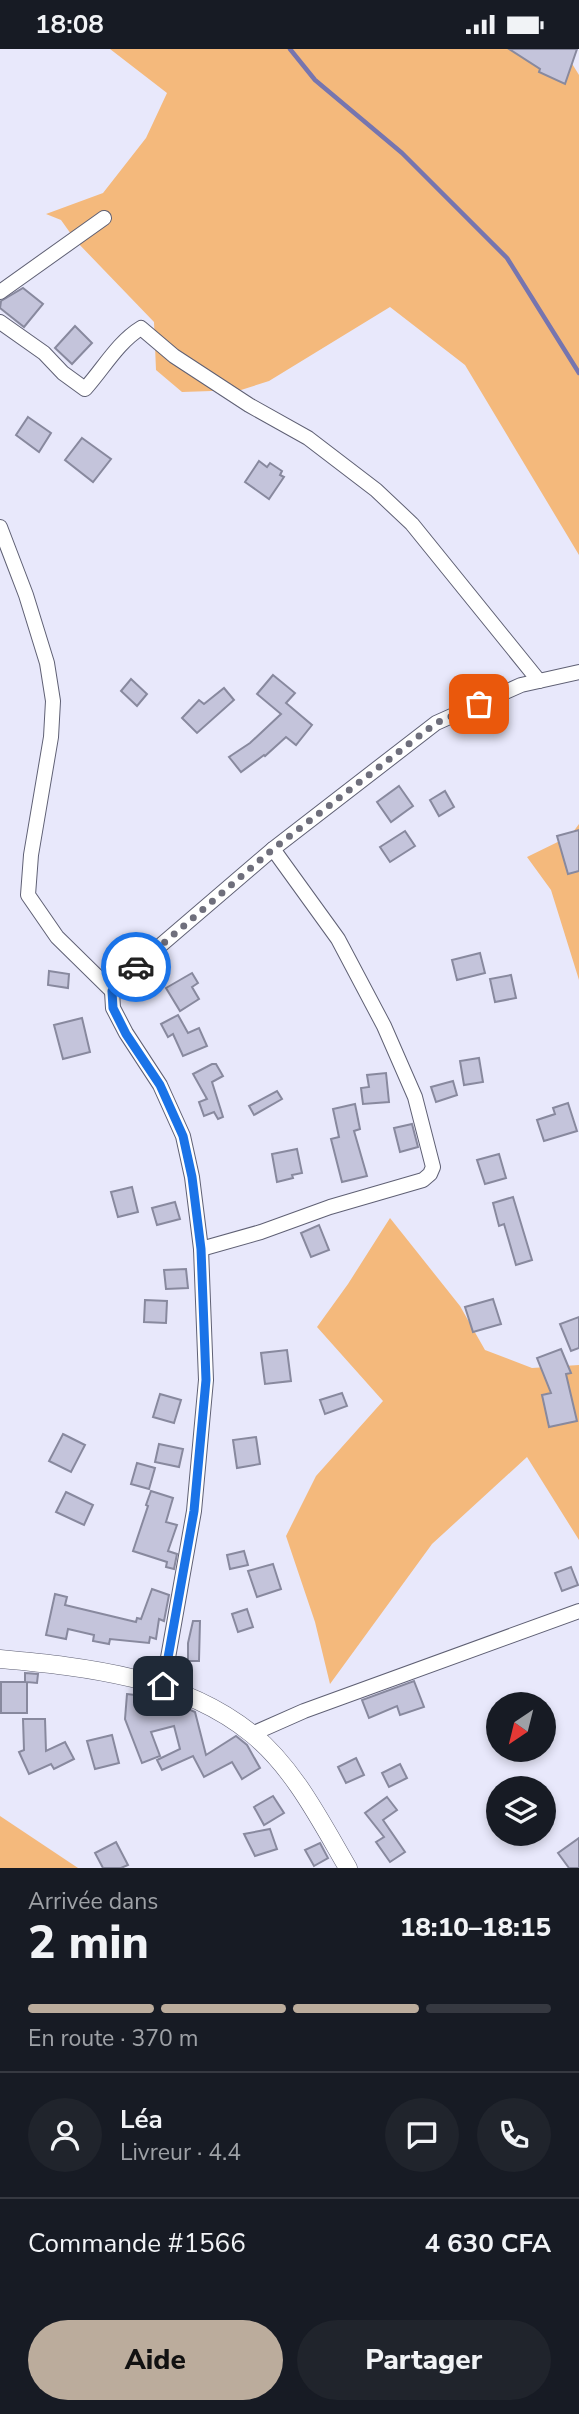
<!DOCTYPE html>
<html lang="fr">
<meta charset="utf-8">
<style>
body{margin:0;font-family:"Nunito Sans",sans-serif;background:#20242c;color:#f1f3f6;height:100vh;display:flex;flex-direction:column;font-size:26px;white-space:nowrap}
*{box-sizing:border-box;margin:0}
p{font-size:23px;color:#9ea1a6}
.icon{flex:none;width:38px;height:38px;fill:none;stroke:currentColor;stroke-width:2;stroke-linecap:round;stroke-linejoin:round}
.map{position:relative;height:1819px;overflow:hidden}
.sheet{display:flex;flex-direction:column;background:#171b24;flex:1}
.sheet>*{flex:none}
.needle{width:46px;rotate:215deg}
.fabs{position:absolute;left:486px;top:1643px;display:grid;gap:14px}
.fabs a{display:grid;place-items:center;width:70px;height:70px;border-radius:50%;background:#171b24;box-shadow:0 4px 10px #0003;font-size:35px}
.pin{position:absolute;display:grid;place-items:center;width:60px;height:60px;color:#fff;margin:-30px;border-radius:14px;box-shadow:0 4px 10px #0006}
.courier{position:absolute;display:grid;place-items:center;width:70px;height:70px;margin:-35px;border:5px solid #1a73e8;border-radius:50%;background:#fff;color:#222;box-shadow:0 2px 9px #0007}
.head em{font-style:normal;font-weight:800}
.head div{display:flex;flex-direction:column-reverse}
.head{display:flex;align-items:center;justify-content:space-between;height:119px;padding:0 28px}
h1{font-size:46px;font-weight:800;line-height:52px}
.bar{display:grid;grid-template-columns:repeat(4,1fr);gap:10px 7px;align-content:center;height:84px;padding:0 28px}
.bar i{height:9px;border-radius:5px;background:#363941}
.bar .on{background:#bbac9c}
.bar p{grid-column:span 4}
.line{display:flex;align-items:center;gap:18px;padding:0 28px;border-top:2px solid #363941}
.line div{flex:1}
.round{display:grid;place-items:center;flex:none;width:74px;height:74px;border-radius:37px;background:#20242c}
.action{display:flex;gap:14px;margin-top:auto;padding:14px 28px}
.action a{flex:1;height:80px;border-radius:42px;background:#bbac9c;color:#111;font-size:28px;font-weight:800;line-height:80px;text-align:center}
.action a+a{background:#20242c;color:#f1f3f6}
.status{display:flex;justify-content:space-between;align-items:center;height:49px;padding:0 35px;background:#171b24;direction:ltr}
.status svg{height:19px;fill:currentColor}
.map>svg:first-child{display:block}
.green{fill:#f4b97c}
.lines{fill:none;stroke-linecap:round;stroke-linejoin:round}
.stream{stroke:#7675af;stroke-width:4.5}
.building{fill:#c4c4db;stroke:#88899e;stroke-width:2}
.minor-casing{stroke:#5f6074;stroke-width:16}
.tertiary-casing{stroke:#5f6074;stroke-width:19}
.minor{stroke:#fff;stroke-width:14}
.tertiary{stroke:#fff;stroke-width:18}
.done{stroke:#6f6f7c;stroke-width:7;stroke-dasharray:0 12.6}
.route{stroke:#1a73e8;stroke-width:9}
</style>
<div class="status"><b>18:08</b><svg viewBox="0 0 49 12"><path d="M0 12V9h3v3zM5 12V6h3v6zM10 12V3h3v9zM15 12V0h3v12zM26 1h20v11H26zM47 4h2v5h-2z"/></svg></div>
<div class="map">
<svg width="579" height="1819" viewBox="0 0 579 1819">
<rect width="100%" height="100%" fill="#e8e8fb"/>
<g class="green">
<polygon points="110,0 563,0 579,26 579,506 465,316 390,258 269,332 241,341 182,343 156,321 154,273 76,192 61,171 46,165 103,144 146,89 167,44"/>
<polygon points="579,775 579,931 551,841 527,808 570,787"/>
<polygon points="390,1169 460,1257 485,1301 532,1319 579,1316 579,1491 527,1408 432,1495 330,1635 315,1573 286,1487 316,1427 383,1352 317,1278 348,1235"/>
<polygon points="0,1767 78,1819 0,1819"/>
</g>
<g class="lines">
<polyline class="stream" points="290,0 315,31 402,104 507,209 579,324"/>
</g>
<g class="building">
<polygon points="509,0 577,0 565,35 539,23 540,20"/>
<polygon points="23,239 43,255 24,278 0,259 1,252"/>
<polygon points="75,277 92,294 72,315 55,299"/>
<polygon points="28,368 51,384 39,403 16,386"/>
<polygon points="82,389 111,410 93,433 65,411"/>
<polygon points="259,412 267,418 270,414 282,422 280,426 284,428 269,450 245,433"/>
<polygon points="273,626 295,644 286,654 312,676 296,696 286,688 265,707 264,706 241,723 229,708 250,694 281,665 257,645"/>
<polygon points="131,630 147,645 137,657 121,642"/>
<polygon points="224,639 234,651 197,684 182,669 199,651 204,655"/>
<polygon points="399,737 413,757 391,773 377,753"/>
<polygon points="445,742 454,758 439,767 430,751"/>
<polygon points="579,781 579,822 568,825 557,787"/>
<polygon points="405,782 415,797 390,813 380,798"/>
<polygon points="480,904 485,924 457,931 452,911"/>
<polygon points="49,922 69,925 68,939 48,936"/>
<polygon points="153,924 161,939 145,947 137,932"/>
<polygon points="192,924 198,934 192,938 199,950 180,962 166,939"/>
<polygon points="511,926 516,949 495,953 490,930"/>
<polygon points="178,966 188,984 199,979 207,997 183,1007 173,985 168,988 161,975"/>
<polygon points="82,969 90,1003 63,1010 54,976"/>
<polygon points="479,1009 483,1033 464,1036 460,1012"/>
<polygon points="212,1015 216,1015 223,1027 212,1033 223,1068 218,1070 214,1063 204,1067 199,1053 207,1050 193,1025"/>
<polygon points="386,1024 389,1053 363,1055 361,1039 369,1038 367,1026"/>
<polygon points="453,1032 457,1046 436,1053 431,1038"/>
<polygon points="277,1042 282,1050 254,1066 249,1057"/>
<polygon points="568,1054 577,1082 544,1092 537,1071 555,1065 553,1059"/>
<polygon points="355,1055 360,1080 354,1082 367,1127 342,1133 331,1090 339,1088 333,1060"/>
<polygon points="412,1075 418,1098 400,1103 394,1079"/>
<polygon points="297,1100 302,1124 292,1126 293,1129 277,1133 272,1105"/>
<polygon points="499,1105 506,1129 485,1135 477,1111"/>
<polygon points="132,1138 138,1163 118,1168 111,1143"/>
<polygon points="513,1148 532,1211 516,1216 504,1175 499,1177 493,1154"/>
<polygon points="175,1153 180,1170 157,1176 152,1159"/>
<polygon points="319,1176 329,1201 311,1208 301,1184"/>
<polygon points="186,1220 188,1239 166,1240 164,1221"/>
<polygon points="493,1250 501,1275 473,1283 465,1258"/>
<polygon points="145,1251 167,1252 166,1274 144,1273"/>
<polygon points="579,1268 579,1299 571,1302 560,1275"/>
<polygon points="561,1300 571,1324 566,1325 577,1372 549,1378 542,1346 551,1344 537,1309"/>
<polygon points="287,1301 291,1332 265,1335 261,1304"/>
<polygon points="342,1344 347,1357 325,1365 320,1351"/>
<polygon points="160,1345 181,1351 174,1374 153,1368"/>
<polygon points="63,1385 85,1396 71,1423 49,1412"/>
<polygon points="256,1388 260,1415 237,1419 233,1391"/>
<polygon points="159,1395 183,1400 179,1418 155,1413"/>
<polygon points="137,1414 155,1419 149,1440 131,1435"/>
<polygon points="151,1442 173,1449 166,1473 177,1476 168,1502 177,1505 174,1520 166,1518 167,1513 133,1502 148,1457 146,1456"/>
<polygon points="66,1443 93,1456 84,1476 56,1463"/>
<polygon points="244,1502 248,1516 230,1520 227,1506"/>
<polygon points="273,1515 281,1540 257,1548 248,1522"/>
<polygon points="571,1518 578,1536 562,1542 555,1524"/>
<polygon points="152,1540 169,1546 164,1572 159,1570 156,1590 150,1588 149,1594 110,1590 109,1595 93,1592 94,1586 68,1580 66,1590 46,1586 55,1545 67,1548 65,1556 136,1573 137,1569 141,1570"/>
<polygon points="247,1560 253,1578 238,1583 232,1565"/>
<polygon points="193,1572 200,1572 199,1612 188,1612 188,1594"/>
<polygon points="25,1624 38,1625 37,1634 27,1633 27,1664 1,1664 1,1633 25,1633"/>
<polygon points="414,1632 424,1658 400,1666 397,1657 369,1669 362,1651"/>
<polygon points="127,1645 160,1649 158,1662 179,1656 195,1663 206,1706 236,1687 247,1696 260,1719 242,1730 232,1713 204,1728 193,1707 162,1721 157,1711 180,1700 174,1677 151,1683 160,1707 142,1714 125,1670"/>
<polygon points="23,1670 45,1670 46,1702 65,1693 74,1710 54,1720 51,1715 29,1725 19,1703 24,1701"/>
<polygon points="112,1686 119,1714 95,1720 87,1692"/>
<polygon points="356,1709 364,1726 346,1734 338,1718"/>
<polygon points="400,1715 407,1729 389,1738 382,1724"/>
<polygon points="273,1747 284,1764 264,1776 254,1758"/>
<polygon points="387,1748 397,1761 383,1771 405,1803 390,1813 376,1793 384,1788 365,1764"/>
<polygon points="270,1780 277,1800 255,1807 244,1785"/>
<polygon points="579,1789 579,1819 569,1819 558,1804"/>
<polygon points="116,1793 128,1816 121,1819 103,1819 95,1804"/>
<polygon points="320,1794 328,1809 314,1817 305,1801"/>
</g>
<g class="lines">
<defs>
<g id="minor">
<polyline points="0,243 104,169"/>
<path d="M0 273 44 304 63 324 85 340C103 320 118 293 141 279L174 307 249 356 308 389 376 441 412 475 539 632"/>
<polyline points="0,478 26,546 47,614 53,652 51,688 31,806 28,846 57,888 112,942"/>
<polyline points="201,1200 261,1183 330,1158 423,1131 430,1125 433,1118 415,1048 384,977 338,890 273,800"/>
<polyline points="163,1637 194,1462 206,1331 201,1200 192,1128 183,1087 160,1036 126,984 113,959 112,942 126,926 273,800 436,674 521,636 579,623"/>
<polyline points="252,1685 304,1662 579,1562"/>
</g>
<path id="tertiary" d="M0 1610C87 1618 182 1628 252 1685 294 1719 321 1773 348 1819"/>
</defs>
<use href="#minor" class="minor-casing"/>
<use href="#tertiary" class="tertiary-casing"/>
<use href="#minor" class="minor"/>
<use href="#tertiary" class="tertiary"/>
</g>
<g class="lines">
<polyline class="done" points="136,918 273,800 436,674 479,655"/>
<polyline class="route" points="136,918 112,942 113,959 126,985 160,1036 183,1087 192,1128 201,1200 206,1331 194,1462 163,1637"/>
</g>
</svg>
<div class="fabs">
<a><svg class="needle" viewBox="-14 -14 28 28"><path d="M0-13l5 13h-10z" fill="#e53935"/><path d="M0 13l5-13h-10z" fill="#9ea1a6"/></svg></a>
<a><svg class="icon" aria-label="layers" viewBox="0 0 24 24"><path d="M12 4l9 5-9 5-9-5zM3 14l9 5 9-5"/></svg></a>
</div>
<div class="pin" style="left:479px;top:655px;background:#ea580c"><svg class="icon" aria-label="bag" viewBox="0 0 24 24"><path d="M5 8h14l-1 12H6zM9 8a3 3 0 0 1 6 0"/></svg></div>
<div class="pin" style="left:163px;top:1637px;background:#1f2937"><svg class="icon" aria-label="home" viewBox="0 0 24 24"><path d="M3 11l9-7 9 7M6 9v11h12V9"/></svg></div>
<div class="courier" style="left:136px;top:918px"><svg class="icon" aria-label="car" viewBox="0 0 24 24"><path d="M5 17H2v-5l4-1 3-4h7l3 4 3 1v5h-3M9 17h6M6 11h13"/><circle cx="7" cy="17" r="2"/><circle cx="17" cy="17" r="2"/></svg></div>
</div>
<section class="sheet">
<div class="head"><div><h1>2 min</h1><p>Arrivée dans</p></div><em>18:10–18:15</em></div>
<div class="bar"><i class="on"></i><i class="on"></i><i class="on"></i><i></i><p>En route · 370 m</p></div>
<div class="line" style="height:126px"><a class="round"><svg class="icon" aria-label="person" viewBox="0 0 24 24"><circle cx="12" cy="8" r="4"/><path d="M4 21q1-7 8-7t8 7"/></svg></a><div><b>Léa</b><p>Livreur · 4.4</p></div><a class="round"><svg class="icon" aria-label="chat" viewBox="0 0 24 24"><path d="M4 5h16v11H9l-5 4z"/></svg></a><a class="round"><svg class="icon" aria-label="phone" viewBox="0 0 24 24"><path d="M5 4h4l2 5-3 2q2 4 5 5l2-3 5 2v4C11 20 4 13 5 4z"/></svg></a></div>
<div class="line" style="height:91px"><div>Commande #1566</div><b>4 630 CFA</b></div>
<div class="action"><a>Aide</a><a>Partager</a></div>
</section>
